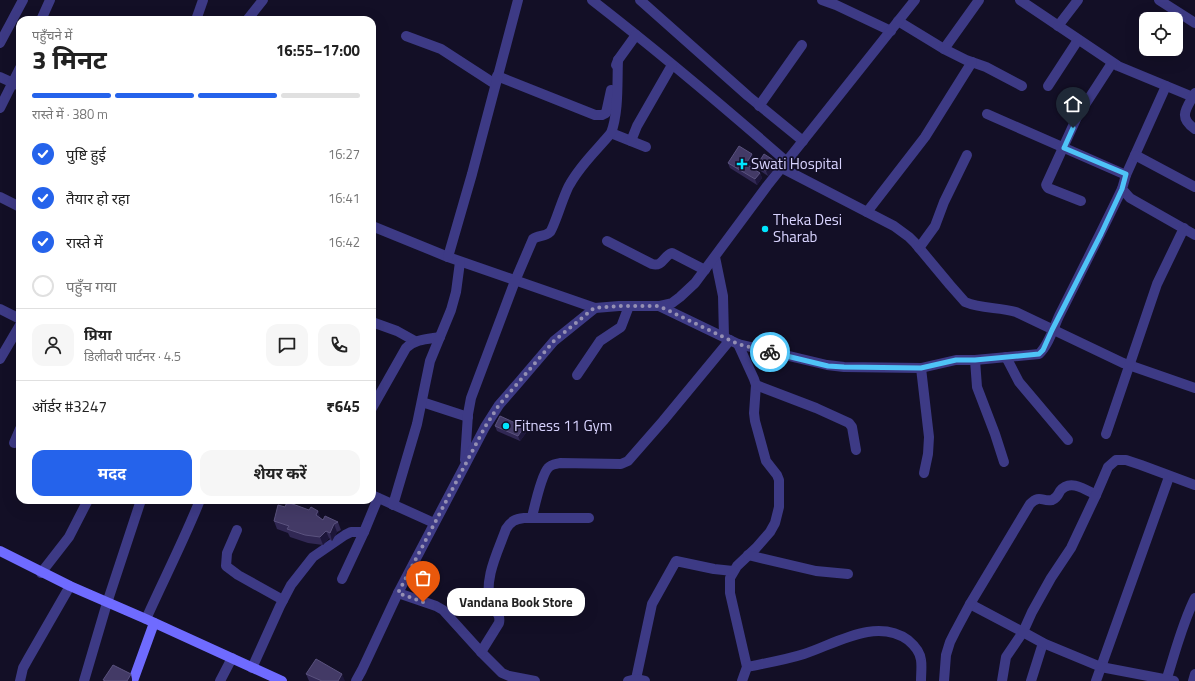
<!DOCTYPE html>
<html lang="hi">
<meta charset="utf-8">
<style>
body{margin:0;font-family:"Titillium Web","Noto Sans Devanagari",sans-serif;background:#f6f6f6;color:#222;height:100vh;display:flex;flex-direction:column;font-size:15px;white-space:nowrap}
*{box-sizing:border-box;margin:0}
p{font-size:13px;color:#767676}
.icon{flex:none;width:22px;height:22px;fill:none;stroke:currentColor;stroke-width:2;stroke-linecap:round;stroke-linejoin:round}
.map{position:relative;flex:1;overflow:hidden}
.panel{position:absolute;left:16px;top:16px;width:360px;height:488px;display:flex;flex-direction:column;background:#fff;border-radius:12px;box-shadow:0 4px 16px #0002}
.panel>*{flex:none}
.fabs{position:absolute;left:1139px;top:12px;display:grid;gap:8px}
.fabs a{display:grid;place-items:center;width:44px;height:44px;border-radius:8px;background:#fff;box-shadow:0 4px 16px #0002;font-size:20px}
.pin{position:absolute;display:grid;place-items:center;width:34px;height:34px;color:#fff;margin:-41px -17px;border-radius:50% 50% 50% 0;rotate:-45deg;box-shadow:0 0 4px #0007}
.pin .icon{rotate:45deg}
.courier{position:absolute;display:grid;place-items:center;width:40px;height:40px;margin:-20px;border:3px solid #4fc3f7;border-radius:50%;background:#fff;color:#222;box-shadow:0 1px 5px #0007}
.bubble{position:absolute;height:28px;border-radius:12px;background:#fff;box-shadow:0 4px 16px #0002;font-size:13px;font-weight:700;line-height:28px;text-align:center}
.overview em{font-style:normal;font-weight:700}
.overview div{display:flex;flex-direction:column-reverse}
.overview{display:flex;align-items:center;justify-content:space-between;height:68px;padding:0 16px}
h1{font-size:26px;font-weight:700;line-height:30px}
.bar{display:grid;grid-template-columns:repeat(4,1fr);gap:6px 4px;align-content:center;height:48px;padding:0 16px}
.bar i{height:5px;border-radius:3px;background:#e0e0e0}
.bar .selected{background:#2563eb}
.bar p{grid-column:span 4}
.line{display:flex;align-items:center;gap:10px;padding:0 16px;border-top:1px solid #e0e0e0}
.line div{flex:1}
.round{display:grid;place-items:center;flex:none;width:42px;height:42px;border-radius:12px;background:#f6f6f6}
ol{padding:0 16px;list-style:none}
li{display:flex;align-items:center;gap:12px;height:44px}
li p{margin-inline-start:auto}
li .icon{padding:4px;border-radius:50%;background:#2563eb;color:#fff;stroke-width:4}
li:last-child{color:#767676}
li i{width:22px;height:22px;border:2px solid #e0e0e0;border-radius:50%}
.button{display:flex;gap:8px;margin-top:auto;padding:8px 16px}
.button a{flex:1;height:46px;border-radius:12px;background:#2563eb;color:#fff;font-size:16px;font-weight:700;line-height:46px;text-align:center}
.button a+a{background:#f6f6f6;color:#222}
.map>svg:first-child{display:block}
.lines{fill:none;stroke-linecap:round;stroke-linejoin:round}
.street{stroke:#3d3a85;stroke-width:10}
.secondary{stroke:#6f6bff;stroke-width:10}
.wall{fill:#312854}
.shaded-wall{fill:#1d163a}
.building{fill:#433a66;stroke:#5a527e}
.done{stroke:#948fb3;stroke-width:4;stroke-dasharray:0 7.2}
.route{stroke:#4fc3f7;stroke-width:5}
.poi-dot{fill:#00e5ff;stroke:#130f26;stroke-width:1.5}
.labels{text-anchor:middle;stroke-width:3.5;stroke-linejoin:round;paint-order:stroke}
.poi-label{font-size:15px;fill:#d9d4ff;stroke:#130f26;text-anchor:start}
</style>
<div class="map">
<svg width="1195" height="681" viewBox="0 0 1195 681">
<rect width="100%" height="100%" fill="#130f26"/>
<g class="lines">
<g class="street">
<path d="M592 0C659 52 723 106 787 162"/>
<polyline points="640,0 748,96 803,141"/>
<polyline points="822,0 836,5 891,31"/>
<polyline points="1020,0 1118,66 1193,97"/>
<polyline points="1159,0 1195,23"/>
<polyline points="41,20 50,0"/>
<polyline points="196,20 203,0"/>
<polyline points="247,20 263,0"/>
<polyline points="898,21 944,49 966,60 986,67 1022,86"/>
<polyline points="1058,26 1078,0"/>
<polyline points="406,36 441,49 495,84"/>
<polyline points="0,43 23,0"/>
<polyline points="944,49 979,0"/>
<polyline points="616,65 618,60 636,35"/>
<polyline points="497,76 595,115 602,115 606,113 611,90"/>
<polyline points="0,77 20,86"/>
<polyline points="1048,86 1078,40"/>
<polyline points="1166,86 1126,175 1122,189 1130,198 1195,235"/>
<path d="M1195 93C1187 108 1177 117 1195 129"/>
<polyline points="759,106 802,45"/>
<polyline points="0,108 20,68"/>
<polyline points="987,114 1126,175"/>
<polyline points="611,133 646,147"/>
<polyline points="631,141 637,126 672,65"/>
<polyline points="1135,155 1195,187"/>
<path d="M782 168 894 226 909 237 915 243 950 285 965 302C981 309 999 307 1016 312L1123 363 1195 388"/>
<polyline points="0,197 20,207"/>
<polyline points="1081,201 1048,188 1046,185 1077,117 1112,63"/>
<polyline points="867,212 925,137 972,62"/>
<polyline points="372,226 448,257 595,308"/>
<path d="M607 241 652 264C663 267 663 256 672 253L705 270"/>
<polyline points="919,248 935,226 944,202 967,155"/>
<polyline points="448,257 472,174 518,0"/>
<polyline points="715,257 723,296 724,337"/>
<path d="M659 306 738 344 827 365 844 367 921 368 956 360H975L1039 354C1048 346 1054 327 1059 316 1080 274 1102 231 1122 189"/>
<polyline points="0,309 20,319"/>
<polyline points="372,322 397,331 415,341"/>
<polyline points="738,344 754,379 756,385 754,413 755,421 766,461 777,475 779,480 779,507 775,523 770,532 756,548 737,566 730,578 730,593 747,667 742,681"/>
<polyline points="1006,357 1019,382 1068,440"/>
<polyline points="0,359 20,325"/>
<polyline points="975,360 977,387 995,434 1004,462"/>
<polyline points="921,368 929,437 928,454 924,473"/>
<polyline points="577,375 600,341 621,327 629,306"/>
<polyline points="756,385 816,408 849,423 852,427 856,450"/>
<polyline points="422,402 468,417"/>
<path d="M372 408 406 348C415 339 428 339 440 337"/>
<polyline points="1106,434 1157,284 1184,228"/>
<polyline points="14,443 20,429"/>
<path d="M465 460 468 414 471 398 515 281 533 239C538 235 545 237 550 232 554 228 564 193 570 184 581 164 597 150 611 133 619 112 617 82 618 60"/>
<polyline points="372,495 434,523"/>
<polyline points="393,505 417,424 430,361 451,310 456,292 460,262"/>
<path d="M532 517C535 505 541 476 548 468 551 464 556 464 560 463L621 464 628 461 663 421 730 340"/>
<polyline points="237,530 227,553 226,566 238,575 283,600"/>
<polyline points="748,555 816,571 848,574"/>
<polyline points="41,573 69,537 88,500"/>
<polyline points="342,579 364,532 378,498"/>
<polyline points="398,593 436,606 443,610 481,652 502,673 509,676 535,681"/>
<polyline points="970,604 1023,632 1006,657 1002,681"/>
<path d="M146 619C164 579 184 540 200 500"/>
<path d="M481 652 499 623C501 614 495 611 490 606 484 577 497 554 506 529 511 521 515 519 524 518H589"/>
<path d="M747 667C766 663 785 660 804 654 835 644 876 617 908 640 914 645 920 651 921 660 922 666 921 674 921 681"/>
<polyline points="252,668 280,606 291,585 313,557 345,535 351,532 364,532"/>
<polyline points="636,679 652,604 676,561 714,569 733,571"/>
<polyline points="20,681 23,668 28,659 70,586"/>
<polyline points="84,681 107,603 141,500"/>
<polyline points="220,681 232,658"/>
<polyline points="356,681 362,670 398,593 485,427 499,405 519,382 554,341 595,308 619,306 659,306 672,303 680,297 695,283 767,186 915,0"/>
<polyline points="628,681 636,679 645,681"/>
<path d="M944 681 946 655 950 642 955 632 970 604 1030 504C1040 494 1042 502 1052 500 1057 498 1058 495 1060 491 1070 478 1086 490 1096 495"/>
<polyline points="1031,681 1043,643"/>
<polyline points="1096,681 1169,477"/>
<path d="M1166 681C1175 653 1182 624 1195 598"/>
<polyline points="1174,681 1101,667 1043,643 1023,632 1032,612 1051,578 1071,548 1096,495 1108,467 1116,460 1126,460 1141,465 1195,485"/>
<polyline points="1193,681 1195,674"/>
</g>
<g class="secondary">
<polyline points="0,551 70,586 146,619 282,681"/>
<polyline points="133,681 154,623"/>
</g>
</g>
<g class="wall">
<polygon points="754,160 750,166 760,173 762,178 757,185 730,168 728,163"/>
<polygon points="775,161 777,166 768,176 759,170 757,165"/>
<polygon points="495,426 524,427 526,433 520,441 497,431"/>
<polygon points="309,510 318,511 320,518 323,520 338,522 341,530 337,532 332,541 329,538 323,545 308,543 290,537 288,533 277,529 274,521"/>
<polygon points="432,575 434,580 427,594 412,589 410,583"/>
<polygon points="306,674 345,681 309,681"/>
</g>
<g class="shaded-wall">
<polygon points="752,154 754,160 748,169 746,164"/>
<polygon points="775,161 777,166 768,176 766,171"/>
<polygon points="760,173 762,178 757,185 755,179"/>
<polygon points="524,427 526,433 520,441 518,436"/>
<polygon points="318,511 321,519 316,515"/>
<polygon points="334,524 337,532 332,541 330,533"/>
<polygon points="326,531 329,538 323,545 320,537"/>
<polygon points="432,575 434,580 427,594 425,589"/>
<polygon points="131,674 132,679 132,681 127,681"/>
<polygon points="342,674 345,681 338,681"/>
</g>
<g class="building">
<polygon points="739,146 752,154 746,164 760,173 755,179 728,163"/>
<polygon points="764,154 775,161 766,171 757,165"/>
<polygon points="500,416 524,427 518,436 495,426"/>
<polygon points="287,502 309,510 311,507 318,511 316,515 323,520 325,516 338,522 334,524 330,533 326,531 320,537 305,535 287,529 289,526 274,521 278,505 285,507"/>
<polygon points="418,568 432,575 425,589 410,583"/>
<polygon points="316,659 342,674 338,681 322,681 306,674"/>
<polygon points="113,665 131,674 127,681 106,681 103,680"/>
</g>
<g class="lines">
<polyline class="done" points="423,602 398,593 485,427 499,405 554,341 594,308 619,306 659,306 738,344 770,352"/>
<polyline class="route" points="770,352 828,366 844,367 921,368 956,360 975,360 1039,354 1043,350 1052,330 1101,234 1122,189 1126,174 1064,148 1073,128"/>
</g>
<g class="poi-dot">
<path d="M740 158h4v4h4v4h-4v4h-4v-4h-4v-4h4z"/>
<circle cx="765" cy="229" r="4"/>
<circle cx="506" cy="426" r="4"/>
</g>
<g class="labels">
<g class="poi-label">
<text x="751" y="169">Swati Hospital</text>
<text x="773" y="225">Theka Desi<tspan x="773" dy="17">Sharab</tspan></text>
<text x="514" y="431">Fitness 11 Gym</text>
</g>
</g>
</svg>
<div class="fabs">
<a><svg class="icon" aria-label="locate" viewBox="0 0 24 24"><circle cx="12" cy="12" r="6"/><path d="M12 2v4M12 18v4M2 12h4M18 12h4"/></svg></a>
</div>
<div class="pin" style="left:423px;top:602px;background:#ea580c"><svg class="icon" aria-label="bag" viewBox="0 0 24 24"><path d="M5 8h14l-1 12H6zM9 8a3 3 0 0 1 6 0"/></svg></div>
<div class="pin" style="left:1073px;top:128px;background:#1f2937"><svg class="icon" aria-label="home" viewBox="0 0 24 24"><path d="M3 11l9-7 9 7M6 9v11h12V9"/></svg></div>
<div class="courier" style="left:770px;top:352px"><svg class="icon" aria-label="bike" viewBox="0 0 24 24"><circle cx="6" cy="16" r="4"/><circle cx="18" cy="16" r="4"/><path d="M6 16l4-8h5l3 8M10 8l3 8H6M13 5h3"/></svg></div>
<div class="bubble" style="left:447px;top:588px;width:138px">Vandana Book Store</div>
<section class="panel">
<div class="overview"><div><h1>3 मिनट</h1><p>पहुँचने में</p></div><em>16:55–17:00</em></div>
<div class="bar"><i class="selected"></i><i class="selected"></i><i class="selected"></i><i></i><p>रास्ते में · 380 m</p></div>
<ol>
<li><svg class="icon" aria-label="check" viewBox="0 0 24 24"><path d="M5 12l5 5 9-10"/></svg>पुष्टि हुई<p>16:27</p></li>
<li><svg class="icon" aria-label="check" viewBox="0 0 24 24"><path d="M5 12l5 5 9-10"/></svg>तैयार हो रहा<p>16:41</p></li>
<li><svg class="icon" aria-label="check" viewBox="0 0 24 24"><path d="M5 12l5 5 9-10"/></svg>रास्ते में<p>16:42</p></li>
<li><i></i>पहुँच गया</li>
</ol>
<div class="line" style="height:72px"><a class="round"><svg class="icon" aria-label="person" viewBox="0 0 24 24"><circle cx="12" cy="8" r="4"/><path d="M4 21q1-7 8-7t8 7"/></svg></a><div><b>प्रिया</b><p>डिलीवरी पार्टनर · 4.5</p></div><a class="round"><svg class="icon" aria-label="chat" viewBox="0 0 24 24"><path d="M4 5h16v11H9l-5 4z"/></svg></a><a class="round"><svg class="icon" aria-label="phone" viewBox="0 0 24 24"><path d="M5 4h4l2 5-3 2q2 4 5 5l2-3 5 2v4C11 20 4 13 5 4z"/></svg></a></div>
<div class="line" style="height:52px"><div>ऑर्डर #3247</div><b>₹645</b></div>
<div class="button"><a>मदद</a><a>शेयर करें</a></div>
</section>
</div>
